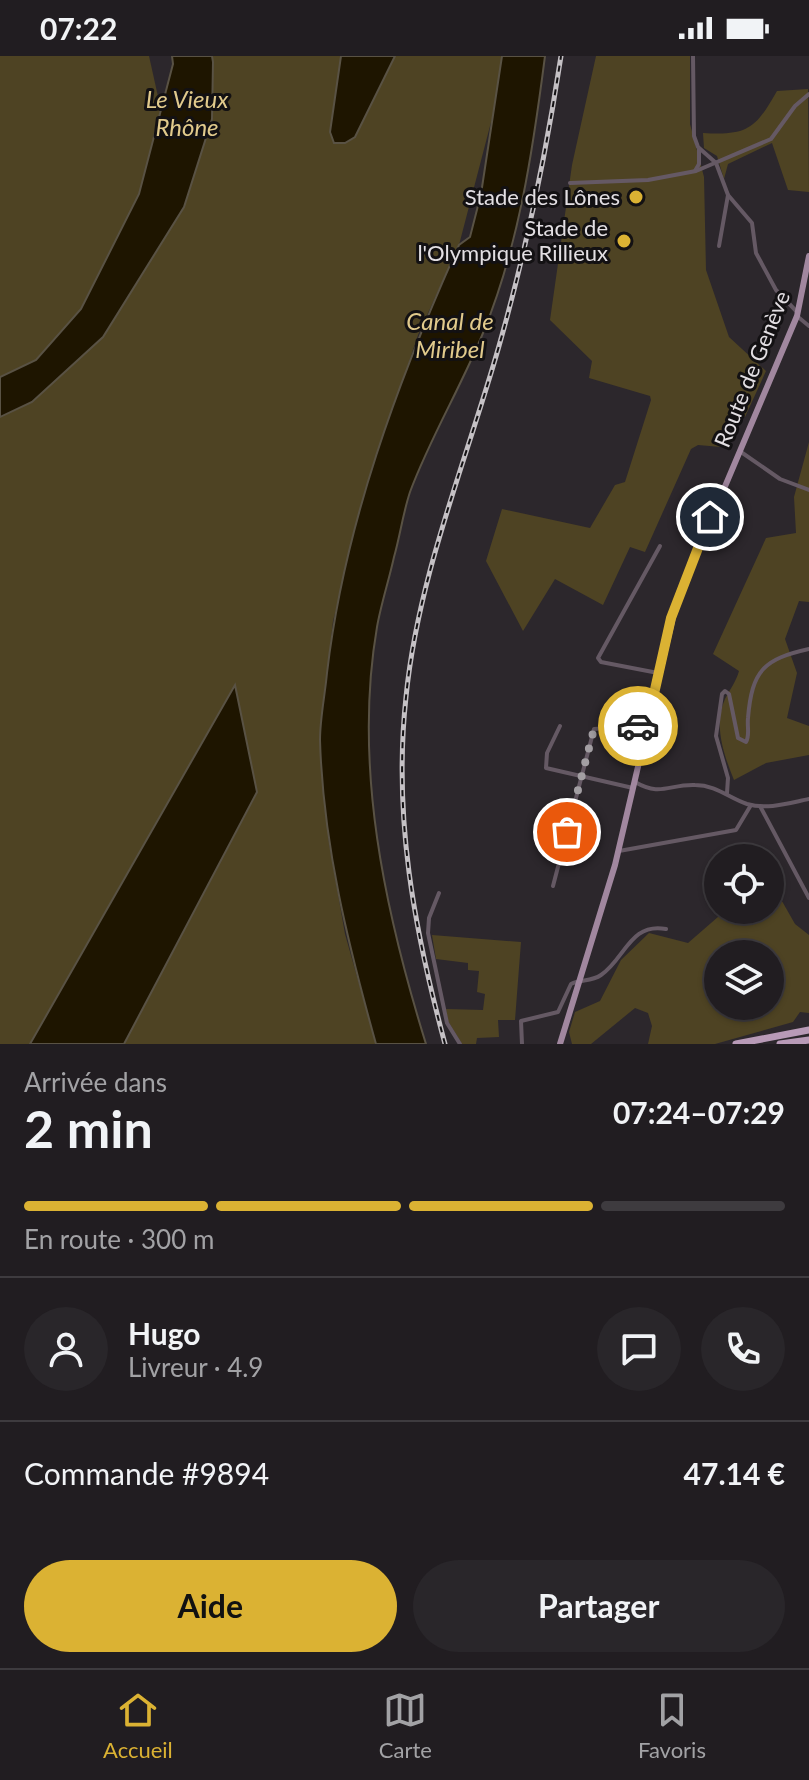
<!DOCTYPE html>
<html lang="fr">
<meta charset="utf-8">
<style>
body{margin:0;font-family:Lato,sans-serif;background:#29262a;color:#f1f3f6;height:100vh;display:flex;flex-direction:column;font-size:30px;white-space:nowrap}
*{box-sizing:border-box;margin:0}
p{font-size:26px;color:#a2a2a5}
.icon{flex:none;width:44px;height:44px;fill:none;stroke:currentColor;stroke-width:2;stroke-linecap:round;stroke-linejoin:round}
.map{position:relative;height:988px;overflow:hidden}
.details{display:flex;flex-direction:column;background:#211d21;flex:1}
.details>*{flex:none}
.tools{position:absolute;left:704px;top:788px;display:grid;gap:16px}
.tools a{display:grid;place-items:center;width:80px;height:80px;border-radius:50%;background:#211d21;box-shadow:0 2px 6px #0004,0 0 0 2px #3e3b3f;font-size:40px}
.pin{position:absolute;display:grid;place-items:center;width:68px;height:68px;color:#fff;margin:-34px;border:4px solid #fff;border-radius:50%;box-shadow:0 2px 8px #0007}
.courier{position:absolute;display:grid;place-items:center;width:80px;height:80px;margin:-40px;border:6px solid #dbb233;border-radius:50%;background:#fff;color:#222;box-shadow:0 2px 10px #0007}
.overview em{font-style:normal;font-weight:700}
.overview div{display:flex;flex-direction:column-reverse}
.overview{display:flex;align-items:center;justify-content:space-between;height:136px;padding:0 24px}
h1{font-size:52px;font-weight:700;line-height:60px}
.bar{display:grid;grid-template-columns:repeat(4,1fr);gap:12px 8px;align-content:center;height:96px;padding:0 24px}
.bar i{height:10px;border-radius:6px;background:#3e3b3f}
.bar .current{background:#dbb233}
.bar p{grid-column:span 4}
.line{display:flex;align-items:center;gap:20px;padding:0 24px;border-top:2px solid #3e3b3f}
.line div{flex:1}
.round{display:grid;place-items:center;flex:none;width:84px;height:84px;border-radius:42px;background:#29262a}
.primary-button{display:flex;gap:16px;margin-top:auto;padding:16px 24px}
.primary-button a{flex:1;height:92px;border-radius:48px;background:#dbb233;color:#111;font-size:32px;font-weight:700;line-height:92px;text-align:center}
.primary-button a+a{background:#29262a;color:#f1f3f6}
.status{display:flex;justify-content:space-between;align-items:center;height:56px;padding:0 40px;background:#211d21;direction:ltr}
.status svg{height:22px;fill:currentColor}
.menu{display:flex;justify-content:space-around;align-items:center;height:112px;border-top:2px solid #3e3b3f;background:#211d21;font-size:22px;color:#a2a2a5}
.menu a{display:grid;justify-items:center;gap:4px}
.menu .current{color:#dbb233}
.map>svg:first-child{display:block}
.green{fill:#4e4323;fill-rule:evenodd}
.water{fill:#1e1500;stroke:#595244;stroke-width:2}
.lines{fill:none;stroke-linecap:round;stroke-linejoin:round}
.minor{stroke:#655964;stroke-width:4}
.primary{stroke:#a1879f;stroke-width:6}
.motorway{stroke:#b89ab7;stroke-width:7}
.rail-casing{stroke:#c5c1c5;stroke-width:5}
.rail{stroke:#131113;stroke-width:2;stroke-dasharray:6;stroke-linecap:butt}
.done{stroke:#a39fa3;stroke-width:8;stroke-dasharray:0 14.4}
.route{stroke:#dbb233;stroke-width:10}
.poi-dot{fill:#dbb233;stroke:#131113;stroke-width:3}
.labels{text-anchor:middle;stroke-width:6;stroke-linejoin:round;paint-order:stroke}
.poi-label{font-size:22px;fill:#e3dfe3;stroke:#131113;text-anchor:end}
.street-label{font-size:22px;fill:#e3dfe3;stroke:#131113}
.water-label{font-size:24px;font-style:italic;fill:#e1ca8c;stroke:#131113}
</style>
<div class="status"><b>07:22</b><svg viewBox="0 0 49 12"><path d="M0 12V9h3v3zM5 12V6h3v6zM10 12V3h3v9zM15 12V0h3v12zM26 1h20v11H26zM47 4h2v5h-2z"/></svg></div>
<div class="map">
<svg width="809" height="988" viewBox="0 0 809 988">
<rect width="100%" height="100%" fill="#2c272c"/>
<g class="green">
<polygon points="0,0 149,0 161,54 139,138 81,253 36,304 0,321"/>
<polygon points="212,0 502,0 496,47 459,189 418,279 369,425 333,565 320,681 329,787 345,878 376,988 124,988 257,737 235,630 35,983 30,988 0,988 0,361 32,346 103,281 184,151 212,63"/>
<polygon points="596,0 690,0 690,68 704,121 706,214 729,281 766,315 745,361 735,358 721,391 698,389 691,393 645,496 630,491 603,549 555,523 523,575 486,505 502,453 590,472 615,429 625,426 651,344 650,340 589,322 592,305 550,264 572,109"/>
<path d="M808 33 809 136 788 134 772 87 728 108 724 123 717 100 704 92 703 77C748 80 756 72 777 35Z"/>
<path d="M809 386V546L799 545 785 583 797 617 787 662 809 670V699L766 707 734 724C724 699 713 669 725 643 730 633 736 626 739 615L713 598 766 482 796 477 794 441Z"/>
<path d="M770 824 795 868 809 879V957L800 956 793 966 715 988H648L652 970 648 957 635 952 591 988H572L569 976 575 956 600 945 621 904 649 877 688 887 726 854H770ZM770 898V950H718V898Z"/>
<polygon points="432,879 521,886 515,964 498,964 499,981 477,982 476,988 462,988 448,965 446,953 483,954 485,938 477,936 479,915 468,914 468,907 436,903"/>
</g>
<g class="water">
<polygon points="172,0 212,0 213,6 212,63 184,151 103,281 32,346 0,361 0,321 36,304 81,253 139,138 173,8"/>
<polygon points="341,0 395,0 355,81 345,87 334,87 330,76"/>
<path d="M502 0H545C533 93 519 190 483 277 461 331 430 382 410 436 403 457 400 480 394 501 389 524 381 548 377 571 353 710 385 856 426 988H376C348 888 323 788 320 684 320 662 325 639 327 617 344 470 398 324 459 189L470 181 481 138Z"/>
<polygon points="235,629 257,736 124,988 30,988"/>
</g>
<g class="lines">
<g class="minor">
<polyline points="693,0 694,80 698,91 716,107"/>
<polyline points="716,107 728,139 752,167 756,197 776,234 798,257"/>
<polyline points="695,115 699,108 699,93"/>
<polyline points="570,127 648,124 696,115 771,83 795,50 809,38"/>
<polyline points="719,190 728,139"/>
<polyline points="797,260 809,270"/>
<polyline points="741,396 780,423 809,434"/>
<polyline points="658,617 601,606 598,602 660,490"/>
<polyline points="560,670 547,697 546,712 633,732"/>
<path d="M635 726C661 741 669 728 695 729 716 729 729 742 747 748 767 754 789 747 809 743"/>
<path d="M727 737 728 722 716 680 722 638 725 635 729 638 738 682 746 686C750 679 747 671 748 662 752 614 764 603 809 593"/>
<polyline points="760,750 809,842"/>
<polyline points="619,795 736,774 751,749"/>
<polyline points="553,830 594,673 647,669"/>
<polyline points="439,837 429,862 428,877 447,967 460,988"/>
<path d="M522 988 521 965 558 956 571 928C581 923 591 926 601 919 625 903 630 866 666 873"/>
</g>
<polyline class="primary" points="560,988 615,809 677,544 797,260 809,200"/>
<g class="motorway">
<polyline points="736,988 809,974"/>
<polyline points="780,988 809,984"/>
</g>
<defs>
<path id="rail" d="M445 988C414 873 393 760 406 641 418 520 466 406 499 290 526 195 546 98 561 0"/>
</defs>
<use href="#rail" class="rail-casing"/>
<use href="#rail" class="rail"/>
</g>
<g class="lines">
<polyline class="done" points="567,776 594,673 638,670"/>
<polyline class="route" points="638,670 647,669 671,562 710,461"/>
</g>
<g class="poi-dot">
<circle cx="636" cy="141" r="8"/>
<circle cx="624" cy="185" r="8"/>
</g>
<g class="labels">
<g class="poi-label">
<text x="620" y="149">Stade des Lônes</text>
<text x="608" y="180">Stade de<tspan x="608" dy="25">l'Olympique Rillieux</tspan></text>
</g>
<g class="street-label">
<text transform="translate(752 313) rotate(-68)" y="8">Route de Genève</text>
</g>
<g class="water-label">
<text x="187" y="52">Le Vieux<tspan x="187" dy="28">Rhône</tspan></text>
<text x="450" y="274">Canal de<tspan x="450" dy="28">Miribel</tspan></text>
</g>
</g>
</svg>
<div class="tools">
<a><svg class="icon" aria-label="locate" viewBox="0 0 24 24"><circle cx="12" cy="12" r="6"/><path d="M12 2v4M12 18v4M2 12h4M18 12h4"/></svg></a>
<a><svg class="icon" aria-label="layers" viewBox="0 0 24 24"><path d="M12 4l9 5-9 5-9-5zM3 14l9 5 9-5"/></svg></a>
</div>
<div class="pin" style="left:567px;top:776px;background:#ea580c"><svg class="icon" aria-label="bag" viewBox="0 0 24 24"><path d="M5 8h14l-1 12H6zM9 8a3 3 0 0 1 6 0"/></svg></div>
<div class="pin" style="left:710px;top:461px;background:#1f2937"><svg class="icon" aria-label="home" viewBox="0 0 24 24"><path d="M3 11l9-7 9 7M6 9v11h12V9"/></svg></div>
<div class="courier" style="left:638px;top:670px"><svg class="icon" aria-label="car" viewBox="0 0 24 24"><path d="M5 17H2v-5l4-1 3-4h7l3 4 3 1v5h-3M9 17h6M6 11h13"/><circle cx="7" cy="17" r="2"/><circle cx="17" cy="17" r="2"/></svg></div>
</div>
<section class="details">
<div class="overview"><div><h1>2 min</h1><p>Arrivée dans</p></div><em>07:24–07:29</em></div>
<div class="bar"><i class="current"></i><i class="current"></i><i class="current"></i><i></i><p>En route · 300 m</p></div>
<div class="line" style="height:144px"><a class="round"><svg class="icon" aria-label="person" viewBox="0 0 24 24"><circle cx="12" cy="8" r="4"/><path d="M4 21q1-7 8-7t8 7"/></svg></a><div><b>Hugo</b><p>Livreur · 4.9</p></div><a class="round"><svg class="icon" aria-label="chat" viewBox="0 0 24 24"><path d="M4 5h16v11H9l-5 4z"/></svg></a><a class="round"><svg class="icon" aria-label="phone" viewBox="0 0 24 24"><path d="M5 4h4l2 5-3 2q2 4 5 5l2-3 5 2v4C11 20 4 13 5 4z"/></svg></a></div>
<div class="line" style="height:104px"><div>Commande #9894</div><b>47.14 €</b></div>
<div class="primary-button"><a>Aide</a><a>Partager</a></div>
</section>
<nav class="menu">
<a class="current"><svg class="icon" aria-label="home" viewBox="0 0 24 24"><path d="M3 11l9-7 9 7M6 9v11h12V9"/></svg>Accueil</a>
<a><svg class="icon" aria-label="map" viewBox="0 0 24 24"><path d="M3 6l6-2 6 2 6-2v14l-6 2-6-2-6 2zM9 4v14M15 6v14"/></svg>Carte</a>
<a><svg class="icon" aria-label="saved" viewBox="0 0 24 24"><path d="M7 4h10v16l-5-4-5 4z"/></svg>Favoris</a>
</nav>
